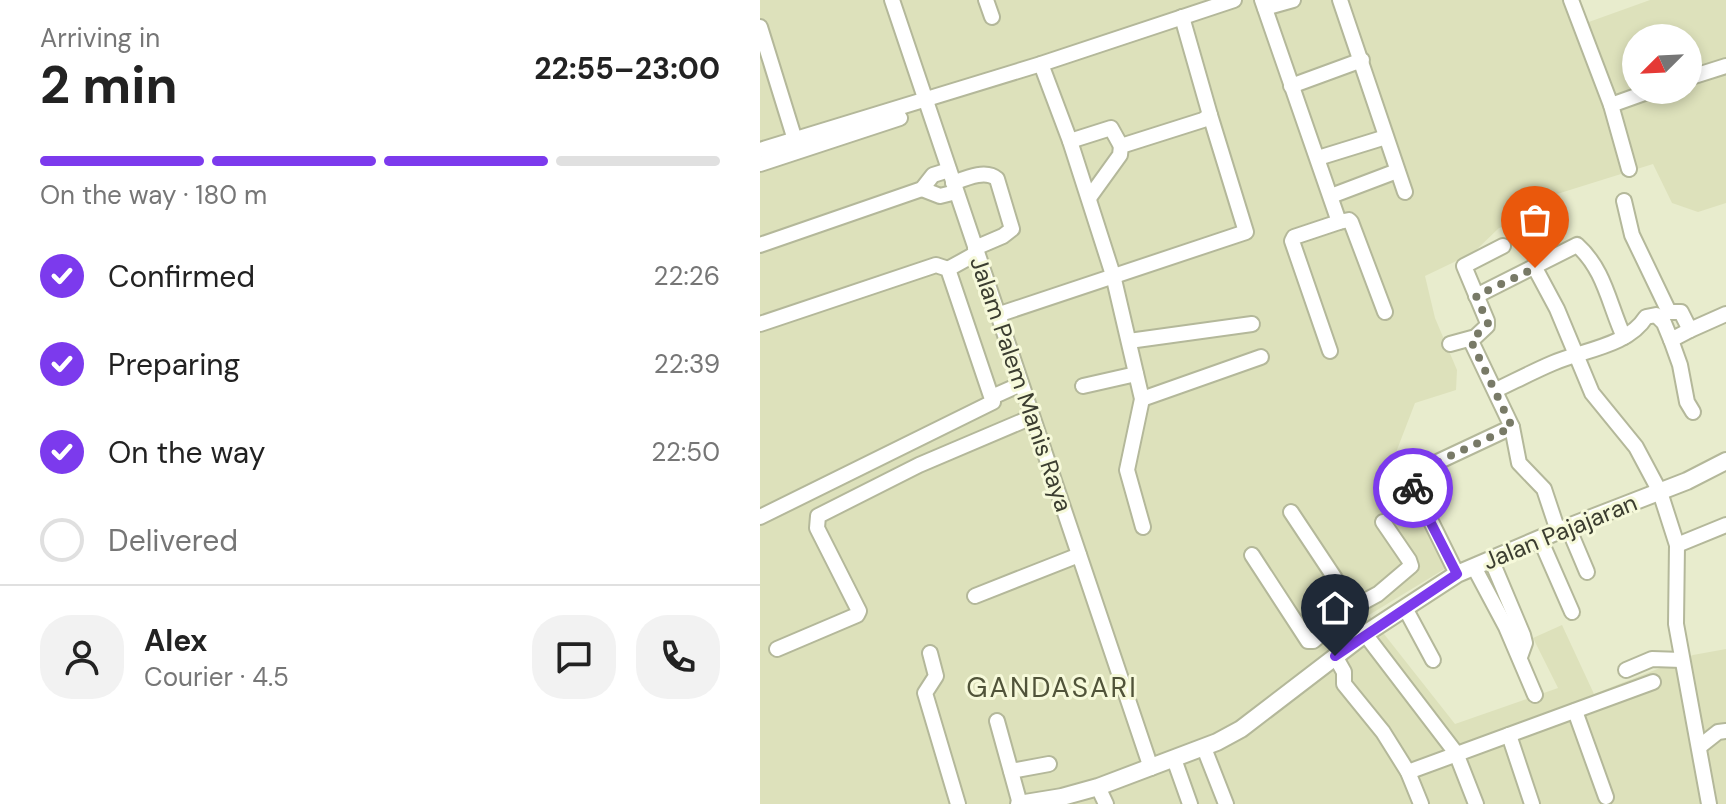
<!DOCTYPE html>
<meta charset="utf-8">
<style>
body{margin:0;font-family:"DM Sans",sans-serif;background:#f2f2f2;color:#222;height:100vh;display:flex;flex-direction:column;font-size:30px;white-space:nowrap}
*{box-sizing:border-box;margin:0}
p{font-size:26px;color:#767676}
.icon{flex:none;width:44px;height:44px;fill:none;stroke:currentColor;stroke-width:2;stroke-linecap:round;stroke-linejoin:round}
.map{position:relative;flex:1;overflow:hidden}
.sheet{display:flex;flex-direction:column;background:#fff;width:760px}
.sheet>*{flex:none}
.needle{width:52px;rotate:246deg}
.tools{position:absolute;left:862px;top:24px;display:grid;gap:16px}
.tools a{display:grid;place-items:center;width:80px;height:80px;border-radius:50%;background:#fff;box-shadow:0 4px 12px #0003;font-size:40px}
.pin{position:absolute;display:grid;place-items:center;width:68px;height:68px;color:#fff;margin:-82px -34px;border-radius:50% 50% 50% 0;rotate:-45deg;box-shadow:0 0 8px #0007}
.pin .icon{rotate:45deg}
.courier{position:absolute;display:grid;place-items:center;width:80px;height:80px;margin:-40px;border:6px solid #7c3aed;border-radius:50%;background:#fff;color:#222;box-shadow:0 2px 10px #0007}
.overview em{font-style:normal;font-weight:700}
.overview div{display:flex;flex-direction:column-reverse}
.overview{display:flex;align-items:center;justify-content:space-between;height:136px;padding:0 40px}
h1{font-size:52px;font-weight:700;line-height:60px}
.bar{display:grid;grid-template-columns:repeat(4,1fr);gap:12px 8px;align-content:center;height:96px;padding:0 40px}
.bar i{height:10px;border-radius:6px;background:#e0e0e0}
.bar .active{background:#7c3aed}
.bar p{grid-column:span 4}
.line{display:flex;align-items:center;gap:20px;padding:0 40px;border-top:2px solid #e0e0e0}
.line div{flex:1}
.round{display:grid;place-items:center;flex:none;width:84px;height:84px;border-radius:32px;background:#f2f2f2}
ol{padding:0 40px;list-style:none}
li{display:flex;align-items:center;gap:24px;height:88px}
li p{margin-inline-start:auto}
li .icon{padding:8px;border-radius:50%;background:#7c3aed;color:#fff;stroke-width:4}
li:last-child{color:#767676}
li i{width:44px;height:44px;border:4px solid #e0e0e0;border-radius:50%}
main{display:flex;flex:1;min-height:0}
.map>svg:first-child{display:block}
.built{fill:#dde1bb;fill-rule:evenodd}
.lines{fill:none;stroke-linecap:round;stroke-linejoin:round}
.minor-casing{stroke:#b4b89a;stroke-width:18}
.major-casing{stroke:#b4b89a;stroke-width:20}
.minor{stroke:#fff;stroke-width:14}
.major{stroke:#fff;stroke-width:16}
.done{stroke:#787a67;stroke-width:8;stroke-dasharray:0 14.4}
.route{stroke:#7c3aed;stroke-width:10}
.labels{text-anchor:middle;stroke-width:6;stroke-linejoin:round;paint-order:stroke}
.street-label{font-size:24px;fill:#3b3d30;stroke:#f6f9da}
.quarter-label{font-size:28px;letter-spacing:2px;fill:#505339;stroke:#f6f9da}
</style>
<main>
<section class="sheet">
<div class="overview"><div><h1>2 min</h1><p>Arriving in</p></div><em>22:55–23:00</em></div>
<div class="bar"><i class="active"></i><i class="active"></i><i class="active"></i><i></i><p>On the way · 180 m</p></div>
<ol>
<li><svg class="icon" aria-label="check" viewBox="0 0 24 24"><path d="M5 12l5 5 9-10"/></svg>Confirmed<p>22:26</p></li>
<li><svg class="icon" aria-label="check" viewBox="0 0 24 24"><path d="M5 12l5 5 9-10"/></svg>Preparing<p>22:39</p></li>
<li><svg class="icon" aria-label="check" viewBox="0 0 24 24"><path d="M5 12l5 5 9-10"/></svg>On the way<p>22:50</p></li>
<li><i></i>Delivered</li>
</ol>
<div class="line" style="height:144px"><a class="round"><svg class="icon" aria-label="person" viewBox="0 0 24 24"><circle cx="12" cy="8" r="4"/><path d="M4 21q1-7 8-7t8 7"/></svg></a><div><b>Alex</b><p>Courier · 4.5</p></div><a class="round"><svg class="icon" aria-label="chat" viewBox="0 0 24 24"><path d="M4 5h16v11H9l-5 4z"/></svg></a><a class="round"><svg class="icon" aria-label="phone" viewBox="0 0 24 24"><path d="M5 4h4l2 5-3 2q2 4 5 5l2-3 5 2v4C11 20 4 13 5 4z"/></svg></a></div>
</section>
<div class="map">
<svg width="966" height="804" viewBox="0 0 966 804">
<rect width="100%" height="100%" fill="#e8eccd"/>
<path class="built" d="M0 0H817L826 23 890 0H966V203L938 212 912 203 893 164 797 194 781 214 739 228 713 253 665 276 675 318 697 370 696 390 655 403 635 455 691 565 609 615 695 724 798 688 773 638 802 625 834 694 933 655 966 649V804H0ZM876 38H928V90H876Z"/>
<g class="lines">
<defs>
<g id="minor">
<polyline points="132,0 391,768"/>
<polyline points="226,0 232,17"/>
<polyline points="502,0 579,222 534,237 532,241 570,351"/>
<polyline points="580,0 645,192"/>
<polyline points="811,0 851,105 869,169"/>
<polyline points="505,8 533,0"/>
<polyline points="0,27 35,140"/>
<polyline points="281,64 310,141 353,275 382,399 367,470 383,527"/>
<polyline points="928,78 966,66"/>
<polyline points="531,86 602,60"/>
<polyline points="851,105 893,90"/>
<polyline points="310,141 351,128 361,146"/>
<polyline points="0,150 281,64 474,0"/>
<polyline points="558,158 626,137"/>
<polyline points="0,164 140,118"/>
<path d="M193 183C206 178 226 169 237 179L252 229 243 236 215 248"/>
<polyline points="162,189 180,196 196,192"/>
<polyline points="571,196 637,171"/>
<polyline points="329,198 360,155 361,146 443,120 450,115 422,17"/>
<polyline points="864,201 872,235 909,312 921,312 930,330 966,314"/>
<polyline points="579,222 589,220 591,222 625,312"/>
<polyline points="0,245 162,189 173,175 189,170"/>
<polyline points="775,268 797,309 832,393 876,447 900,492 917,545 916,624 949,804"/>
<polyline points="188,269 217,253"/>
<path d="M716 296 817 245C845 270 849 305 864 337"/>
<polyline points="237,315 486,232 450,115"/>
<polyline points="0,324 176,265 188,269 233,402 0,517"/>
<polyline points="911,340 920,365 927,402 933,412"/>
<polyline points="369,341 492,324"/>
<polyline points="690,344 712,338"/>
<polyline points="323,386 376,374"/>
<path d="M736 390C755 381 774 371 793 363 823 350 868 346 886 317L896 315 904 323 911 340 930 330"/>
<polyline points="232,397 261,384"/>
<polyline points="382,399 501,357"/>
<polyline points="752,427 759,463 784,489 798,531"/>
<polyline points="531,512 594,607"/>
<polyline points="808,527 827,572"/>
<polyline points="780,539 812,612"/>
<polyline points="917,545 966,525"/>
<polyline points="492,555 548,641 553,641 594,607 618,594 651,566 649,560 623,522"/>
<polyline points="731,559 763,635 765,643 760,657"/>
<polyline points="714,567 746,627 775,695"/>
<polyline points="697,574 650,479 654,473 752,427 711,341 727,326 727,321 704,266 743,246"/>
<polyline points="215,596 319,555"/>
<polyline points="645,608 673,660"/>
<polyline points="605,634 696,753 716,804"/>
<polyline points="17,649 97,615 99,611 57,528 58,516 159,465 272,417"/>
<polyline points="170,653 176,676 165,693 198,804"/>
<polyline points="575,656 584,672 584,684 623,732 648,772 661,804"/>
<polyline points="866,670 892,659 922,660"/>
<polyline points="815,711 846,797"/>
<polyline points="237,721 260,804"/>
<polyline points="749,735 772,804"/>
<polyline points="939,747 958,732 966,731"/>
<polyline points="444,748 466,804"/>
<polyline points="414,759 430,804"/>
<polyline points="251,771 289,764"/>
<polyline points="648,772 893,682"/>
<polyline points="338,787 346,804"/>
</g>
<polyline id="major" points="259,804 302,797 338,787 457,742 481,729 605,634 697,574 798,531 927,481 966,461"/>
</defs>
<use href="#minor" class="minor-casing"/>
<use href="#major" class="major-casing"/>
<use href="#minor" class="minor"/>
<use href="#major" class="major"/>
</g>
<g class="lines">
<polyline class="done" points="653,488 650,479 654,473 752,427 711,341 728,323 716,296 775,268"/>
<polyline class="route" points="575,656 697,574 653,488"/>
</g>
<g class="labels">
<g class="street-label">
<text transform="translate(261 384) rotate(71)" y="8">Jalam Palem Manis Raya</text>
<text transform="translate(800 532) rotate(-22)" y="8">Jalan Pajajaran</text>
</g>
<g class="quarter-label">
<text x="292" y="697">GANDASARI</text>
</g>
</g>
</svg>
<div class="tools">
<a><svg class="needle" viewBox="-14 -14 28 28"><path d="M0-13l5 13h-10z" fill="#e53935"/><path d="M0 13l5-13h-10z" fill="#767676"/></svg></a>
</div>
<div class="pin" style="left:775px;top:268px;background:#ea580c"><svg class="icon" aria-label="bag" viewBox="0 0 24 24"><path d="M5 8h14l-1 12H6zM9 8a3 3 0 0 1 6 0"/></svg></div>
<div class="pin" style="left:575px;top:656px;background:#1f2937"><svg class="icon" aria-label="home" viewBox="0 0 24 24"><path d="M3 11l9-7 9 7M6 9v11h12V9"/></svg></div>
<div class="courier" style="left:653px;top:488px"><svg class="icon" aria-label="bike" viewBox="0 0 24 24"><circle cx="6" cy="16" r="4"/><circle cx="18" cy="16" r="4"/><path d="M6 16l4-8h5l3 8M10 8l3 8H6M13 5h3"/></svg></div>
</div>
</main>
